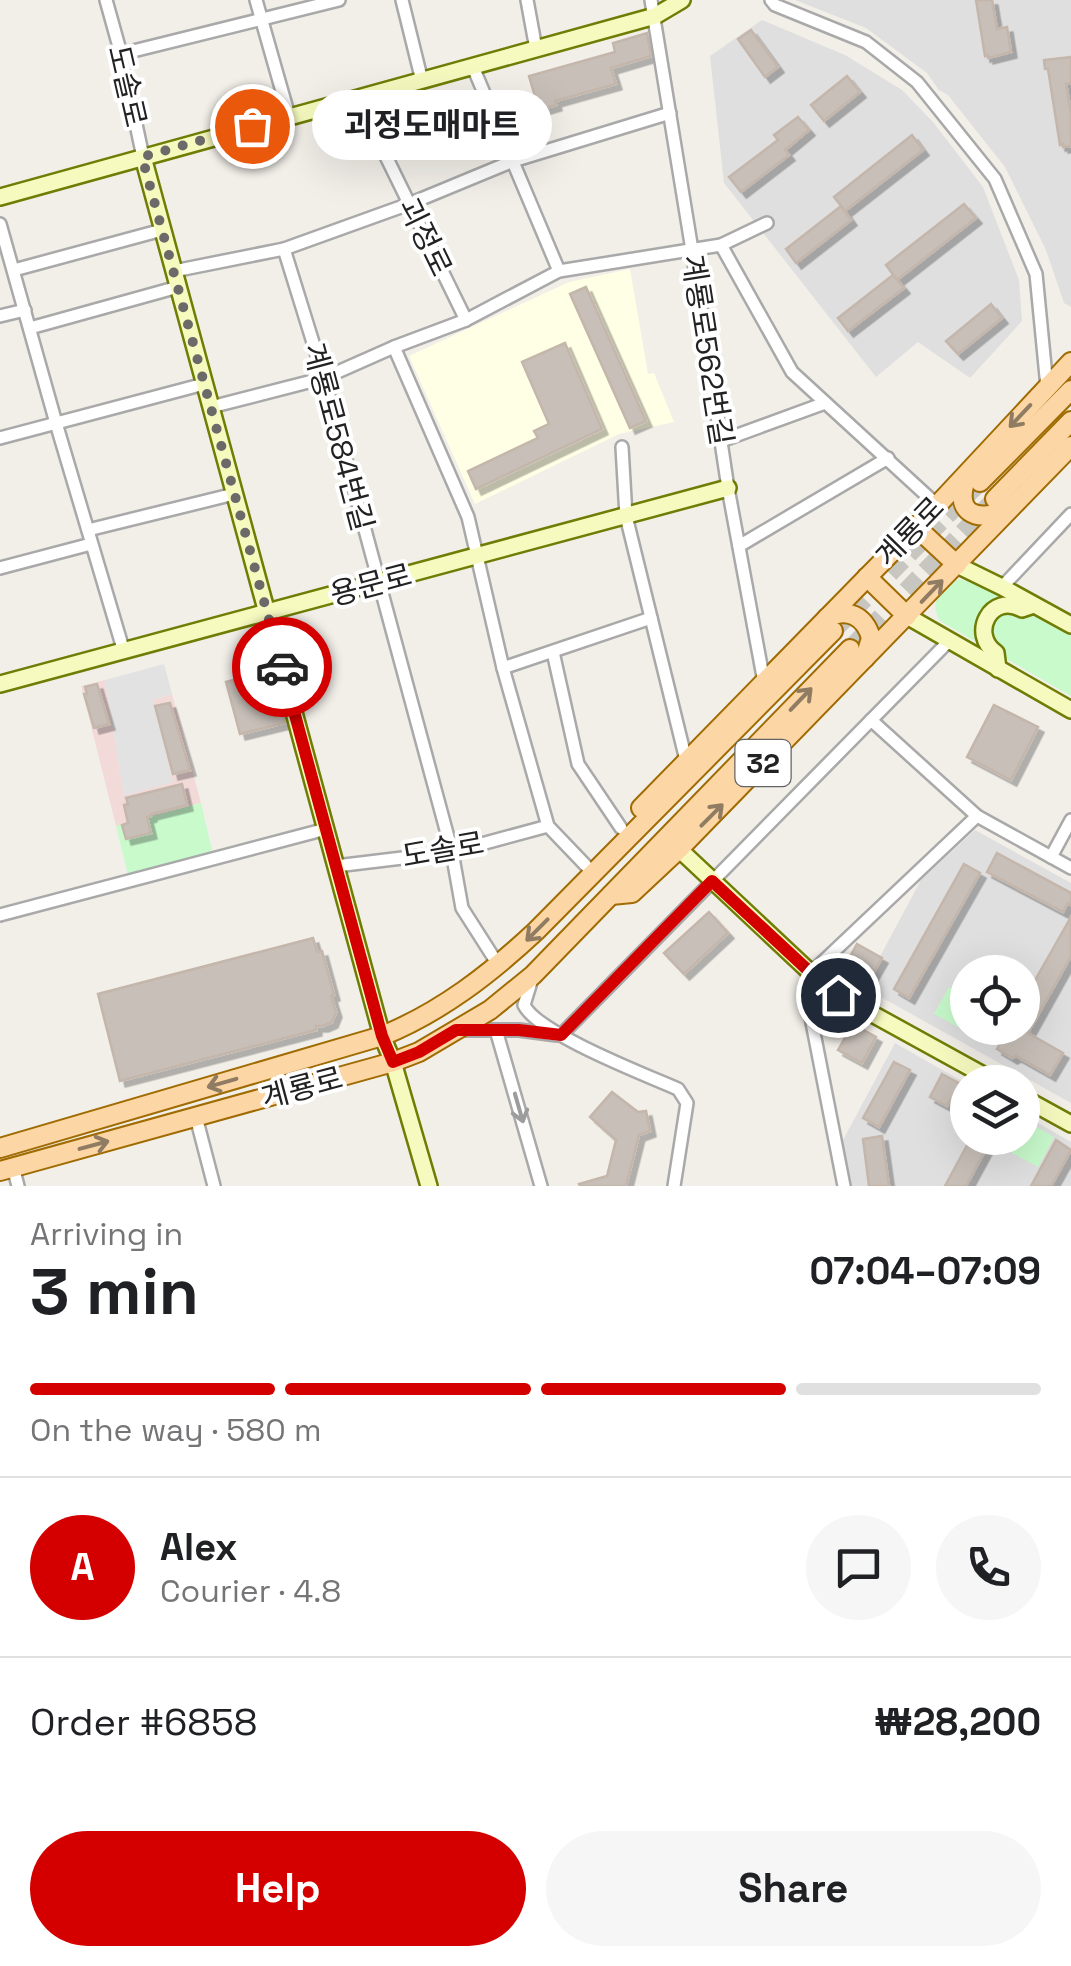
<!DOCTYPE html>
<meta charset="utf-8">
<style>
body{margin:0;font-family:"Space Grotesk","Noto Sans KR",sans-serif;background:#f6f6f6;color:#202124;height:100vh;display:flex;flex-direction:column;font-size:38px;white-space:nowrap}
*{box-sizing:border-box;margin:0}
p{font-size:32px;color:#757577}
.icon{flex:none;width:55px;height:55px;fill:none;stroke:currentColor;stroke-width:2;stroke-linecap:round;stroke-linejoin:round}
.map{position:relative;height:1186px;overflow:hidden}
.sheet{display:flex;flex-direction:column;background:#fff;flex:1}
.sheet>*{flex:none}
.controls{position:absolute;left:950px;top:955px;display:grid;gap:20px}
.controls a{display:grid;place-items:center;width:90px;height:90px;border-radius:50%;background:#fff;box-shadow:0 10px 40px #0002;font-size:50px}
.pin{position:absolute;display:grid;place-items:center;width:85px;height:85px;color:#fff;margin:-42px;border:5px solid #fff;border-radius:50%;box-shadow:0 2px 10px #0007}
.courier{position:absolute;display:grid;place-items:center;width:100px;height:100px;margin:-50px;border:8px solid #d40000;border-radius:50%;background:#fff;color:#222;box-shadow:0 2px 12px #0007}
.bubble{position:absolute;height:70px;border-radius:35px;background:#fff;box-shadow:0 10px 40px #0002;font-size:32px;font-weight:700;line-height:70px;text-align:center}
.overview em{font-style:normal;font-weight:700}
.overview div{display:flex;flex-direction:column-reverse}
.overview{display:flex;align-items:center;justify-content:space-between;height:170px;padding:0 30px}
h1{font-size:65px;font-weight:700;line-height:75px}
.bar{display:grid;grid-template-columns:repeat(4,1fr);gap:15px 10px;align-content:center;height:120px;padding:0 30px}
.bar i{height:12px;border-radius:8px;background:#e0e0e0}
.bar .active{background:#d40000}
.bar p{grid-column:span 4}
.line{display:flex;align-items:center;gap:25px;padding:0 30px;border-top:2px solid #e0e0e0}
.line div{flex:1}
.round{display:grid;place-items:center;flex:none;width:105px;height:105px;border-radius:52px;background:#f6f6f6}
.action{display:flex;gap:20px;margin-top:auto;padding:20px 30px}
.action a{flex:1;height:115px;border-radius:60px;background:#d40000;color:#fff;font-size:40px;font-weight:700;line-height:115px;text-align:center}
.action a+a{background:#f6f6f6;color:#202124}
.map>svg:first-child{display:block}
.residential{fill:#e0dfdf;fill-rule:evenodd}
.commercial{fill:#f2dad9}
.education{fill:#ffffe5}
.park{fill:#c8facc}
.parking{fill:#e2e2e2}
.building{fill:#c7bfb8;stroke:#c4b6ab;stroke-width:2.5;filter:url(#shadow)}
.lines{fill:none;stroke-linecap:round;stroke-linejoin:round}
.primary-tunnel{stroke:#c8c6c1;stroke-width:18;stroke-dasharray:18 9;stroke-linecap:butt}
.street-casing{stroke:#a9a9a9;stroke-width:16}
.secondary-casing{stroke:#707d05;stroke-width:20}
.primary-casing{stroke:#a06b00;stroke-width:22}
.street{stroke:#fff;stroke-width:11}
.secondary{stroke:#f7fabf;stroke-width:15}
.primary{stroke:#fcd6a4;stroke-width:18}
.oneway{stroke:#8f7c63}
.oneway2{stroke:#9c9c9c}
.done{stroke:#6b6a68;stroke-width:10;stroke-dasharray:0 18}
.route{stroke:#d40000;stroke-width:12}
.labels{text-anchor:middle;stroke-width:8;stroke-linejoin:round;paint-order:stroke}
.shield{fill:#fff;stroke:#646464;stroke-width:2.5}
.shield-label{font-size:28px;font-weight:bold;fill:#222}
.street-label{font-size:30px;fill:#222;stroke:#fff}
</style>
<div class="map">
<svg width="1071" height="1186" viewBox="0 0 1071 1186">
<defs>
<filter id="shadow"><feDropShadow dx="5.5" dy="5.5" stdDeviation="0" flood-color="#0004"/></filter>
</defs>
<rect width="100%" height="100%" fill="#f2efe9"/>
<g class="residential">
<polygon points="795,0 1071,0 1071,307 1064,303 1046,250 1005,167 948,95 939,90 927,73 866,28"/>
<polygon points="762,20 845,55 902,90 933,122 983,187 1019,280 1022,321 970,378 918,342 876,377 724,183 710,56"/>
<path d="M975 830 1071 883V1103L870 991V975L921 880ZM968 972H1022V1028H968Z"/>
<polygon points="895,1043 967,1084 968,1138 1022,1138 1023,1114 1071,1142 1071,1186 851,1186 842,1142"/>
</g>
<polygon class="commercial" points="105,680 124,795 153,700 172,694 201,803 116,826 81,686"/>
<polygon class="education" points="630,269 648,374 654,373 674,422 619,434 475,504 409,356 569,282"/>
<g class="park">
<path d="M956 579 974 582 1071 635V696L940 621C929 604 939 586 956 579Z"/>
<polygon points="201,803 212,850 204,862 139,879 128,875 116,826"/>
<polygon points="949,987 967,997 968,1028 986,1028 981,1036 977,1037 934,1014"/>
<polygon points="1023,1119 1054,1137 1038,1167 999,1146 1004,1138 1022,1138"/>
</g>
<polygon class="parking" points="164,664 172,694 153,700 173,782 124,796 105,680"/>
<g class="building">
<polygon points="976,0 992,0 997,29 1007,27 1011,52 988,58 988,55 985,56"/>
<polygon points="751,30 778,67 765,77 738,39"/>
<polygon points="647,33 651,56 611,68 616,84 555,101 556,105 539,110 529,76 615,52 613,43"/>
<polygon points="1071,57 1071,83 1066,84 1071,113 1071,146 1063,147 1063,144 1060,145 1048,69 1045,69 1044,60"/>
<polygon points="847,76 860,92 824,121 811,105"/>
<polygon points="798,117 809,130 785,150 789,155 741,192 729,177 778,140 774,135"/>
<polygon points="912,135 923,150 845,211 834,197"/>
<polygon points="964,204 976,218 897,280 886,265"/>
<polygon points="841,206 851,220 796,263 786,249"/>
<polygon points="893,275 904,288 848,331 838,318"/>
<polygon points="586,287 646,421 630,428 570,294"/>
<polygon points="991,304 1002,318 958,354 946,341"/>
<polygon points="565,343 602,429 476,489 468,471 538,438 534,431 549,424 522,362"/>
<polygon points="271,670 285,723 240,734 226,682"/>
<polygon points="97,684 109,724 94,728 84,694 87,694 85,687"/>
<polygon points="170,703 190,770 173,774 155,706"/>
<polygon points="994,705 1038,727 1011,780 967,757"/>
<polygon points="182,784 187,805 151,814 151,816 147,817 151,833 126,839 122,825 128,823 124,805 128,804 126,798"/>
<polygon points="997,853 1071,893 1071,905 1068,903 1063,912 987,872"/>
<polygon points="964,864 980,873 909,998 894,989"/>
<polygon points="709,912 728,933 684,974 664,953"/>
<polygon points="1071,917 1071,956 1028,1033 1063,1053 1050,1075 1016,1056 1012,1058 997,1049 1009,1028 1022,1028 1022,1003"/>
<polygon points="313,938 317,952 322,951 334,995 331,996 336,1012 332,1022 323,1026 316,1026 316,1030 120,1081 98,994"/>
<polygon points="857,944 882,958 867,984 856,978 864,962 851,955"/>
<polygon points="853,1024 876,1037 862,1063 838,1050"/>
<polygon points="894,1062 910,1070 879,1127 863,1118"/>
<polygon points="942,1074 968,1088 959,1104 950,1100 947,1106 930,1097"/>
<polygon points="612,1092 638,1112 646,1111 650,1131 639,1135 626,1186 580,1186 579,1184 607,1176 616,1140 590,1117"/>
<polygon points="882,1136 889,1186 869,1186 863,1139"/>
<polygon points="971,1138 992,1138 966,1186 945,1186"/>
<polygon points="1056,1140 1071,1150 1051,1186 1031,1186"/>
</g>
<g class="lines">
<g class="primary-tunnel">
<polyline points="833,631 980,482"/>
<polyline points="850,649 995,499"/>
</g>
<defs>
<g id="street">
<polyline points="106,0 121,54 143,157"/>
<polyline points="256,0 289,116"/>
<polyline points="402,0 422,81"/>
<polyline points="527,0 536,49"/>
<polyline points="651,0 692,250 728,488 764,682"/>
<polyline points="771,0 775,5 866,42 917,82 995,179 1036,274 1047,387"/>
<polyline points="121,54 339,0"/>
<polyline points="473,67 559,271"/>
<polyline points="358,99 466,320"/>
<polyline points="0,224 56,423 124,652"/>
<polyline points="721,245 792,372 937,505"/>
<polyline points="284,249 324,378 452,852 462,908 499,966"/>
<polyline points="14,270 162,230"/>
<polyline points="174,271 284,249 409,204 513,161 670,113"/>
<polyline points="0,316 25,310"/>
<polyline points="30,328 178,287"/>
<polyline points="394,347 468,517 503,668 548,826 593,873"/>
<polyline points="211,407 324,378 394,347 466,320 559,271 721,245 767,223"/>
<polyline points="0,438 204,384"/>
<polyline points="721,441 825,403"/>
<polyline points="622,447 626,516 686,760"/>
<polyline points="88,530 234,494"/>
<polyline points="739,546 888,458"/>
<polyline points="0,568 91,544"/>
<polyline points="1002,587 1071,514"/>
<polyline points="553,652 578,764 621,828"/>
<polyline points="503,668 651,618"/>
<polyline points="871,720 977,816 1071,868"/>
<polyline points="1051,857 1071,820"/>
<polyline points="336,866 452,852 548,826"/>
<polyline points="0,915 326,829"/>
<path d="M532 979 524 1005C537 1033 646 1075 678 1089L687 1103 674 1186"/>
<polyline points="461,1030 519,1030 557,1035"/>
<polyline points="496,1030 541,1186"/>
<polyline points="561,1035 949,641"/>
<polyline points="196,1117 214,1186"/>
<polyline points="13,1167 18,1186"/>
<polyline points="844,1186 808,1002 811,973 977,816"/>
</g>
<g id="secondary">
<polyline points="143,157 382,1036 393,1062 429,1186"/>
<polyline points="0,197 655,16 682,0"/>
<polyline points="957,565 1002,587 1071,625"/>
<polyline points="907,616 1071,710"/>
<path d="M998 669 996 653C969 634 991 592 1022 609L1031 606"/>
<polyline points="0,684 728,488"/>
<polyline points="679,849 811,973 838,995 996,1082"/>
<polyline points="1022,1097 1071,1124"/>
</g>
<g id="primary">
<path d="M967 476C953 513 975 523 1007 510"/>
<polyline points="980,482 1071,390"/>
<polyline points="995,499 1071,421"/>
<polyline points="915,526 957,565"/>
<polyline points="867,577 907,616"/>
<path d="M827 618C847 607 865 616 871 638L865 658"/>
<polyline points="641,808 932,511 1071,362"/>
<polyline points="611,895 632,893 679,849 1071,446"/>
<path d="M0 1148 382 1036C441 1012 490 974 536 931L833 631"/>
<polyline points="0,1171 393,1062 419,1052 490,1010 533,975 850,649"/>
</g>
</defs>
<use href="#street" class="street-casing"/>
<use href="#secondary" class="secondary-casing"/>
<use href="#primary" class="primary-casing"/>
<use href="#street" class="street"/>
<use href="#secondary" class="secondary"/>
<use href="#primary" class="primary"/>
</g>
<defs><path id="oneway-shaft" d="M-6 0H5M1.5-3L5.5 0L1.5 3" fill="none" stroke-width="1.6" stroke-linecap="round" stroke-linejoin="round" transform="scale(2.5)"/></defs>
<g class="oneway">
<use href="#oneway-shaft" transform="translate(1020 416) rotate(133)"/>
<use href="#oneway-shaft" transform="translate(932 591) rotate(-46)"/>
<use href="#oneway-shaft" transform="translate(801 699) rotate(-46)"/>
<use href="#oneway-shaft" transform="translate(712 815) rotate(-45)"/>
<use href="#oneway-shaft" transform="translate(537 930) rotate(135)"/>
<use href="#oneway-shaft" transform="translate(222 1083) rotate(164)"/>
<use href="#oneway-shaft" transform="translate(94 1145) rotate(-15)"/>
</g>
<use class="oneway2" href="#oneway-shaft" transform="translate(519 1108) rotate(74)"/>
<g class="lines">
<polyline class="done" points="252,126 142,157 282,667"/>
<polyline class="route" points="282,667 382,1036 393,1062 419,1052 456,1030 519,1030 561,1035 712,881 811,973 838,995"/>
</g>
<g class="labels">
<rect class="shield" x="735.5" y="740" width="55" height="46" rx="8"/>
<g class="shield-label">
<text x="763" y="773">32</text>
</g>
<g class="street-label">
<text transform="translate(127 86) rotate(77)" y="10">도솔로</text>
<text transform="translate(425 237) rotate(64)" y="10">괴정로</text>
<text transform="translate(707 350) rotate(81)" y="10">계룡로562번길</text>
<text transform="translate(338 437) rotate(75)" y="10">계룡로584번길</text>
<text transform="translate(910 532) rotate(-46)" y="10">계룡로</text>
<text transform="translate(371 585) rotate(-15)" y="10">용문로</text>
<text transform="translate(443 850) rotate(-10)" y="10">도솔로</text>
<text transform="translate(302 1088) rotate(-15)" y="10">계룡로</text>
</g>
</g>
</svg>
<div class="controls">
<a><svg class="icon" aria-label="locate" viewBox="0 0 24 24"><circle cx="12" cy="12" r="6"/><path d="M12 2v4M12 18v4M2 12h4M18 12h4"/></svg></a>
<a><svg class="icon" aria-label="layers" viewBox="0 0 24 24"><path d="M12 4l9 5-9 5-9-5zM3 14l9 5 9-5"/></svg></a>
</div>
<div class="pin" style="left:252px;top:126px;background:#ea580c"><svg class="icon" aria-label="bag" viewBox="0 0 24 24"><path d="M5 8h14l-1 12H6zM9 8a3 3 0 0 1 6 0"/></svg></div>
<div class="pin" style="left:838px;top:995px;background:#1f2937"><svg class="icon" aria-label="home" viewBox="0 0 24 24"><path d="M3 11l9-7 9 7M6 9v11h12V9"/></svg></div>
<div class="courier" style="left:282px;top:667px"><svg class="icon" aria-label="car" viewBox="0 0 24 24"><path d="M5 17H2v-5l4-1 3-4h7l3 4 3 1v5h-3M9 17h6M6 11h13"/><circle cx="7" cy="17" r="2"/><circle cx="17" cy="17" r="2"/></svg></div>
<div class="bubble" style="left:312px;top:90px;width:240px">괴정도매마트</div>
</div>
<section class="sheet">
<div class="overview"><div><h1>3 min</h1><p>Arriving in</p></div><em>07:04–07:09</em></div>
<div class="bar"><i class="active"></i><i class="active"></i><i class="active"></i><i></i><p>On the way · 580 m</p></div>
<div class="line" style="height:180px"><b class="round" style="background:#d40000;color:#fff">A</b><div><b>Alex</b><p>Courier · 4.8</p></div><a class="round"><svg class="icon" aria-label="chat" viewBox="0 0 24 24"><path d="M4 5h16v11H9l-5 4z"/></svg></a><a class="round"><svg class="icon" aria-label="phone" viewBox="0 0 24 24"><path d="M5 4h4l2 5-3 2q2 4 5 5l2-3 5 2v4C11 20 4 13 5 4z"/></svg></a></div>
<div class="line" style="height:130px"><div>Order #6858</div><b>₩28,200</b></div>
<div class="action"><a>Help</a><a>Share</a></div>
</section>
